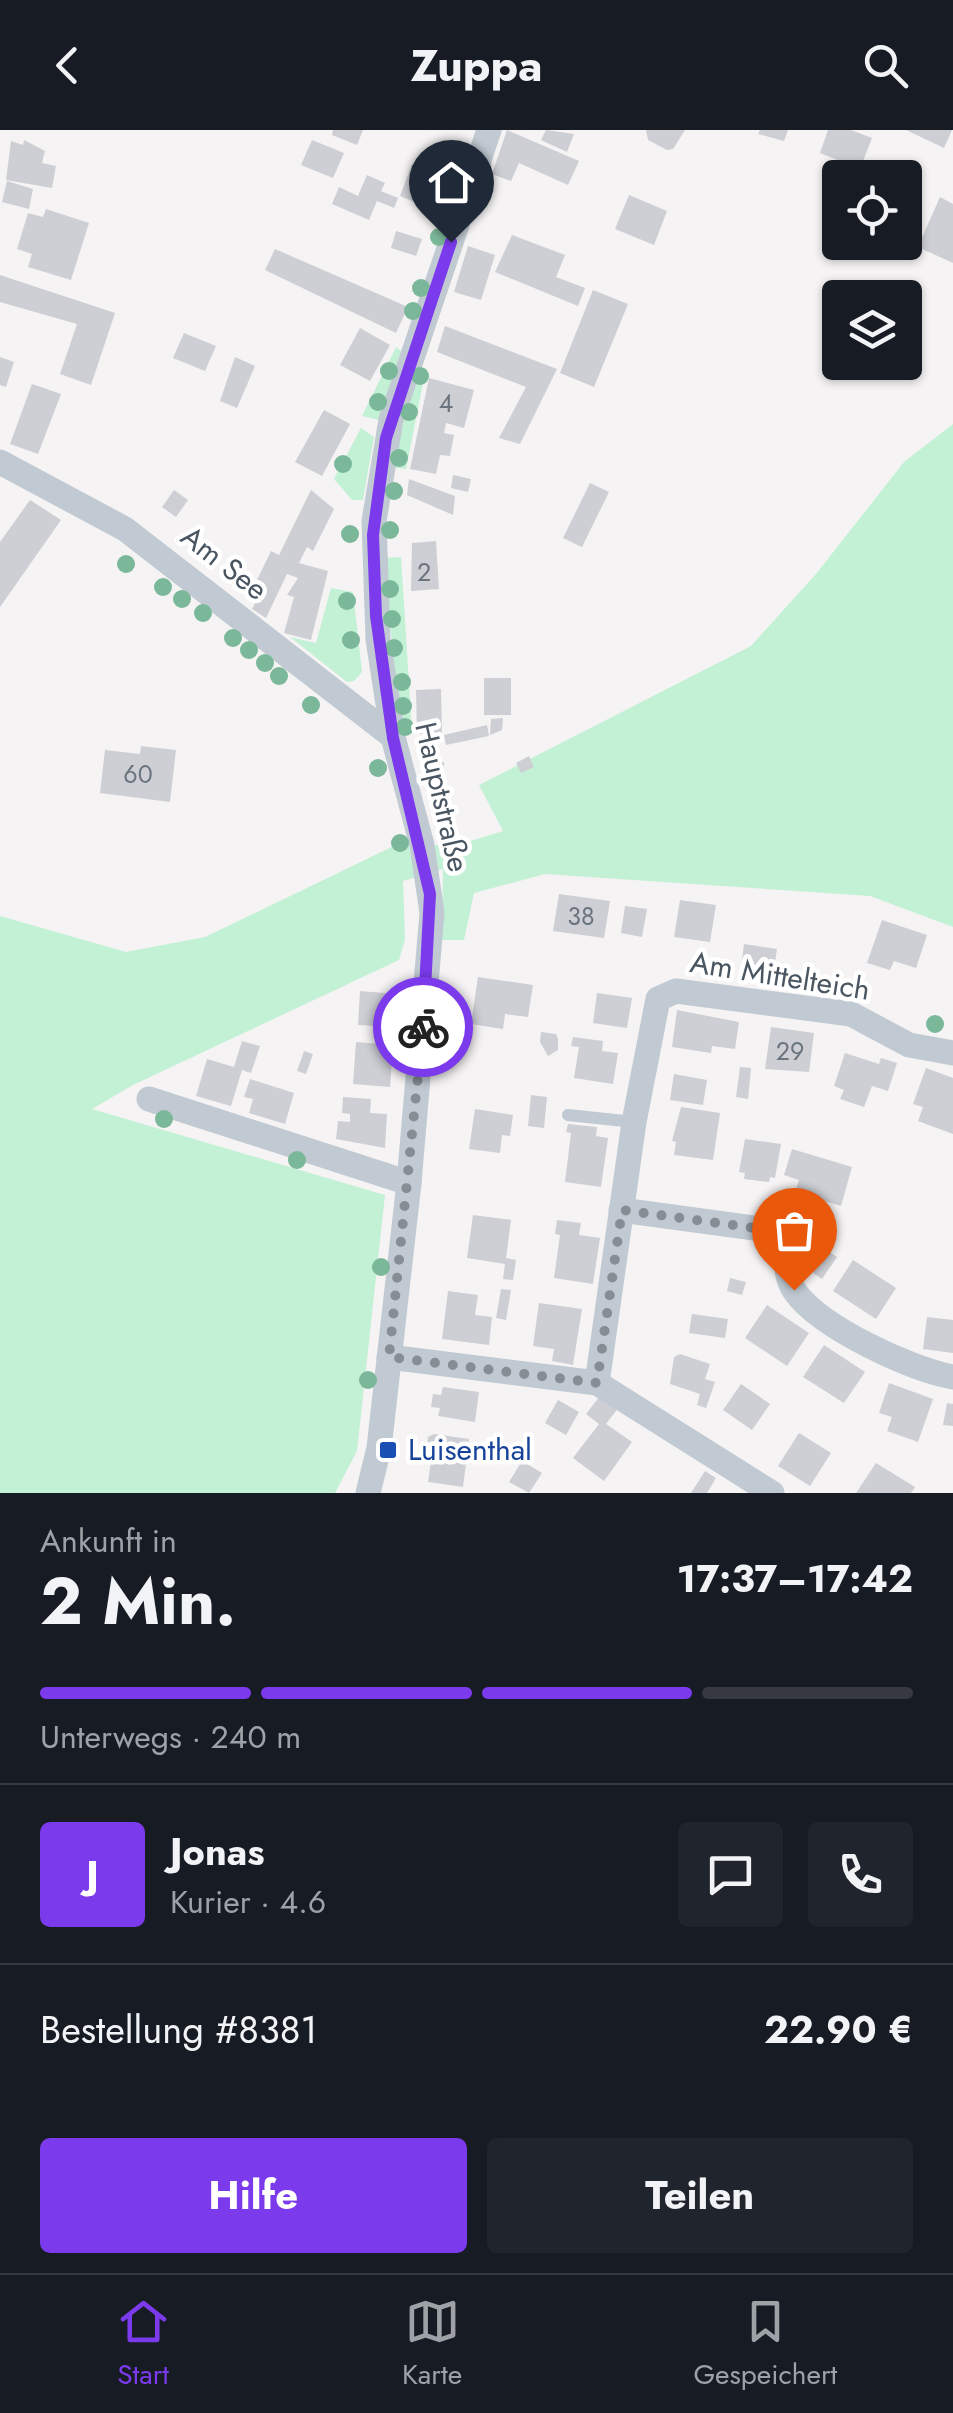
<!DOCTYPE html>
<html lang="de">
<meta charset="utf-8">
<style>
body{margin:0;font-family:Jost,sans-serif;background:#20242c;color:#f1f3f6;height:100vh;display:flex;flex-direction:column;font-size:38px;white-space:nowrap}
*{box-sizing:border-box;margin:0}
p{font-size:32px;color:#9ea1a6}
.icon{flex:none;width:55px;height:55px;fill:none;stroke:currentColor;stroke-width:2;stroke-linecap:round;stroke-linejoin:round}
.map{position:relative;height:1363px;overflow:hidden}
.sheet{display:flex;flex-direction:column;background:#171b24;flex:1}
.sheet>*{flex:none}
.tools{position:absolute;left:822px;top:30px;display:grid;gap:20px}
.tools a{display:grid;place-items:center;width:100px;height:100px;border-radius:10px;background:#171b24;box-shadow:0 2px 8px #0004;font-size:50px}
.pin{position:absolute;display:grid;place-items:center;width:85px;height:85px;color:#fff;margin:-102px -42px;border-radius:50% 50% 50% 0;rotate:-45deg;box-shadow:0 0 10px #0007}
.pin .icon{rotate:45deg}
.courier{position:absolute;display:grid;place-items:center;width:100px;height:100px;margin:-50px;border:8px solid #7c3aed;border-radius:50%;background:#fff;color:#222;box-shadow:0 2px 12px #0007}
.overview em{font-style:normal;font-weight:700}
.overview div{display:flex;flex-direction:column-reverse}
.overview{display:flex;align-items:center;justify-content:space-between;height:170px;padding:0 40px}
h1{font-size:65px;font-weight:700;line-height:75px}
.bar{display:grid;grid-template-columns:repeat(4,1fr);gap:15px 10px;align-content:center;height:120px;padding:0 40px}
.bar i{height:12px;border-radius:8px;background:#363941}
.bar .current{background:#7c3aed}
.bar p{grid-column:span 4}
.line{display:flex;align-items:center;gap:25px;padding:0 40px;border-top:2px solid #363941}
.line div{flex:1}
.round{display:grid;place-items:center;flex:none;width:105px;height:105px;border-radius:10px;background:#20242c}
.action{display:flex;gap:20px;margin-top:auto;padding:20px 40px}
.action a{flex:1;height:115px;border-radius:10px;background:#7c3aed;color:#fff;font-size:40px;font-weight:700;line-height:115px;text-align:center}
.action a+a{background:#20242c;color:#f1f3f6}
header{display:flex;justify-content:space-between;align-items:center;height:130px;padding:0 40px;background:#171b24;font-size:45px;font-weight:700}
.dock{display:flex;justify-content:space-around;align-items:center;height:140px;border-top:2px solid #363941;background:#171b24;font-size:28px;color:#9ea1a6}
.dock a{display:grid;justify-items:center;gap:5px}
.dock .current{color:#7c3aed}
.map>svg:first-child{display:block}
.green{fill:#c3f1d5}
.building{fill:#cdcfd5}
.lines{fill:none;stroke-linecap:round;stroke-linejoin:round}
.lane{stroke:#c1cad2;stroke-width:12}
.street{stroke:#c1cad2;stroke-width:25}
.tree{fill:#7bb799}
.done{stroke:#868d94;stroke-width:10;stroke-dasharray:0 18}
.route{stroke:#7c3aed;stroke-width:12}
.transit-dot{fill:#1a4fb4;stroke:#fff;stroke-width:4}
.labels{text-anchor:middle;stroke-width:9;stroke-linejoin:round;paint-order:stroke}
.number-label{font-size:25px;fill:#6b747e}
.street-label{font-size:30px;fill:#4a5661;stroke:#fff}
.transit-label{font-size:30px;fill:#164399;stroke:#fff;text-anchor:start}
</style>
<header><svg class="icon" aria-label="back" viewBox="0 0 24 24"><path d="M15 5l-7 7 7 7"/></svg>Zuppa<svg class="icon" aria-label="search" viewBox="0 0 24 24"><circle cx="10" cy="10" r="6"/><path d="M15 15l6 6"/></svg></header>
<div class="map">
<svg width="953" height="1363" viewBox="0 0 953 1363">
<rect width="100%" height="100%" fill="#f5f3f3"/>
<g class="green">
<polygon points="396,217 401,221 379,290 362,286"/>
<polygon points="419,238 426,238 406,339 391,337"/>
<polygon points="953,294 953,797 870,766 545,744 474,763 464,810 442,810 443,739 403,751 405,810 399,830 133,955 92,979 385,1065 357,1321 335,1363 0,1363 0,786 126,822 205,807 400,713 455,716 503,701 479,655 751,516 816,444 904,332"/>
<polygon points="361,298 374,307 363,370 352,370 334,349"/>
<polygon points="401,427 412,601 402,607 383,428"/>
<polygon points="331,458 353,462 362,542 354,551 347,552 290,507 316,513"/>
</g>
<g class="building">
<polygon points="333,0 363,0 357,15 332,5"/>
<polygon points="507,0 579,31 568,55 519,33 511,51 492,44"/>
<polygon points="546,0 574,4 567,22 541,10"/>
<polygon points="646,0 685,0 673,19 667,20 648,10"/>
<polygon points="760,0 788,0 784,11 758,4"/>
<polygon points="828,0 851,0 872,8 860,39 820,23"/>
<polygon points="906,0 952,0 944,18"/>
<polygon points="24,10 45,21 42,33 56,36 52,58 6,50 11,11 23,15"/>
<polygon points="312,10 344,23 333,48 301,35"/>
<polygon points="412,34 447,48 434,80 400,66"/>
<polygon points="367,45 385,53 381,61 398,68 394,78 377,71 369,90 332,74 339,57 358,66"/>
<polygon points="7,51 33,59 29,79 2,72"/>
<polygon points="629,65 667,81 654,115 615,99"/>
<polygon points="940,67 953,74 953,133 918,117"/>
<polygon points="46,79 89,93 71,150 28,137 32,124 17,119 28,83 43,87"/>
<polygon points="396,101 422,109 416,126 391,118"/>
<polygon points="512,105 565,125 556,147 585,158 578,176 495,142"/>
<polygon points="468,116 495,125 481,170 454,162"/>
<polygon points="275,119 408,177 396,203 265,140"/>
<polygon points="0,145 115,183 91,255 60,244 77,194 0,172"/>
<polygon points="593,160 628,174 594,257 560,243"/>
<polygon points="445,196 557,239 520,314 499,308 526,257 437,222"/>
<polygon points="360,198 390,215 370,251 340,235"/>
<polygon points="184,203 216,216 205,241 173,228"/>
<polygon points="0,227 14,232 6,257 0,255"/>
<polygon points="235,227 255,236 237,278 220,271"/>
<polygon points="429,248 474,260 464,298 446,293 444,303 454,305 450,326 440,325 436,344 410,339"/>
<polygon points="32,254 61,264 38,324 10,314"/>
<polygon points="324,280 350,294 322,346 295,332"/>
<polygon points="453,345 471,349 468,362 451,358"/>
<polygon points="409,349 455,366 453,385 407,365"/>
<polygon points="590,353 609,362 582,417 563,408"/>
<polygon points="174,360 188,370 176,387 162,377"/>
<polygon points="311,360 334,379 313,421 307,417 299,433 328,441 311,510 284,503 294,467 287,465 298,448 287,444 266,488 252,479 265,454 257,450 271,421 279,425"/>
<polygon points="30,370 61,390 0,477 0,412"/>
<polygon points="436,411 439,459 411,461 412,413"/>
<rect x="484" y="548" width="27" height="37"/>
<polygon points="441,559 442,604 417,604 416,560"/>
<polygon points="503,588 502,600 490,605 491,589"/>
<polygon points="487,595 489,606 446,615 444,605"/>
<polygon points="141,616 176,620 170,672 100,663 105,620 140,624"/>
<polygon points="529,626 534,637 521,643 516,633"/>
<polygon points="429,632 444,632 444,647 428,647"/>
<polygon points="559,764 610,771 604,808 553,801"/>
<polygon points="680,770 716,775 710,812 674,807"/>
<polygon points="625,776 647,779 642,807 621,803"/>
<polygon points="882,790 927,805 916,838 894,831 890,840 867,833"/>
<polygon points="744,814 777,819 772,851 740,847"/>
<polygon points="478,847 533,855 528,887 505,884 503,899 471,894"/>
<polygon points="360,861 397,864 395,897 358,895"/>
<polygon points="597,863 632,868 627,898 593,893"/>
<polygon points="677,880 739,892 735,919 712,916 711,923 672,917"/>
<polygon points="771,897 814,903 809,942 765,939"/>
<polygon points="541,902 556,904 558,909 558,920 548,926 540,912"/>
<polygon points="573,907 603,911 602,921 618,923 613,954 574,948 579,917 571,916"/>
<polygon points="242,911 260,916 251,943 242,940 231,976 196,966 207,929 234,937"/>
<polygon points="356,912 393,915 390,957 353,954"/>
<polygon points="304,921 313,924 306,944 297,941"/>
<polygon points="845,923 879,934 881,928 897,933 888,961 872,956 864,977 840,969 844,960 834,956"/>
<polygon points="740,937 751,938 748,969 736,967"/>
<polygon points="926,938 953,948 953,1004 918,991 923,977 913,974"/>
<polygon points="674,944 707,950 703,975 670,970"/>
<polygon points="250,949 294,963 285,994 249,983 253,969 244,967"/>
<polygon points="531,965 547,967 544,998 528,996"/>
<polygon points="343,967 371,969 370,983 387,984 385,1018 336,1009 338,991 350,992 350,984 342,983"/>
<polygon points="681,977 720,983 713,1030 674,1025 676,1012 672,1011"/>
<polygon points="475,979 513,985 510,1006 502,1005 500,1023 469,1019"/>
<polygon points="568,994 597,997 596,1006 608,1008 601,1057 565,1052 571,1003 566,1002"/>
<polygon points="745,1009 781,1014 775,1048 770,1047 769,1052 744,1049 745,1043 739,1042"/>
<polygon points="792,1019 852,1037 841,1076 795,1062 799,1050 784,1045"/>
<polygon points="473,1085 511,1090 506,1128 516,1130 513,1150 503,1149 505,1134 467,1128"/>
<polygon points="557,1090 581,1093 579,1105 600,1108 593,1154 554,1148 560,1105 555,1104"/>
<polygon points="822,1117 837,1127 822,1149 807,1139"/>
<polygon points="853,1130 896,1158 876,1189 833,1161"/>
<polygon points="730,1148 746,1152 742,1165 727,1161"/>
<polygon points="501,1159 511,1160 506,1190 496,1188"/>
<polygon points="448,1161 478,1165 475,1185 492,1187 489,1215 442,1209"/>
<polygon points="539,1173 582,1179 573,1235 552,1231 554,1219 533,1216"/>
<polygon points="767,1175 809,1203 787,1236 745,1208"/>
<polygon points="692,1184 728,1189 725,1208 689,1203"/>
<polygon points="927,1187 953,1190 953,1223 923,1219"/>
<polygon points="824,1215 865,1242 844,1273 803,1247"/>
<polygon points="680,1224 710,1234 705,1249 715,1252 706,1278 697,1275 700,1264 670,1254 674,1227"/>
<polygon points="889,1253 933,1269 918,1312 887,1301 892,1287 879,1283"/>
<polygon points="741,1254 770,1274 752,1300 723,1280"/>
<polygon points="443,1257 479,1262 475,1292 438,1286 440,1278 431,1277 433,1264 441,1265"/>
<polygon points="600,1266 619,1277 606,1294 632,1312 604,1351 573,1328 599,1294 586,1284"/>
<polygon points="558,1270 579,1282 566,1305 545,1293"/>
<polygon points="947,1273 953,1274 953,1296 943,1295"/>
<polygon points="799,1303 831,1323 810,1356 778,1336"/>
<polygon points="434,1304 469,1309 463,1357 428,1352 432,1324 426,1324 428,1307"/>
<polygon points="522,1331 542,1343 529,1363 509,1352"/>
<polygon points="876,1333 915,1357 911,1363 856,1363"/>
<polygon points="705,1341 716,1348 707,1363 691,1363"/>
</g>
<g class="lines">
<polyline class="lane" points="568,985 634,992"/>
<g class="street">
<polyline points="0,332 125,399 393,607"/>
<polyline points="149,969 409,1053"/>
<path d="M621 1080 769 1100C792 1117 780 1142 796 1163 822 1198 910 1239 953 1247"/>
<polyline points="389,1227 597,1253 772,1363"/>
<polyline points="597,1253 634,992 658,869 676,861 851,884 909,915 953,923"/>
<polyline points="368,1363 379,1318 409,1053 432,783 422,715 393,607 378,509 374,391 391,290 489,0"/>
</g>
</g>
<g class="tree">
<circle cx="463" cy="28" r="9"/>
<circle cx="453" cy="64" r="9"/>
<circle cx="447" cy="82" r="9"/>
<circle cx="439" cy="107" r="9"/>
<circle cx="421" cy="158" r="9"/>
<circle cx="413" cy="181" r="9"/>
<circle cx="389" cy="241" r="9"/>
<circle cx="420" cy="246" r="9"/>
<circle cx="378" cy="272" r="9"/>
<circle cx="409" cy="282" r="9"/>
<circle cx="399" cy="328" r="9"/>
<circle cx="343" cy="334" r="9"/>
<circle cx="394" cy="361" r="9"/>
<circle cx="390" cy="400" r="9"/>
<circle cx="350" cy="404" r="9"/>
<circle cx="126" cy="434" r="9"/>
<circle cx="163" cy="457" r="9"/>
<circle cx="390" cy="459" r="9"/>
<circle cx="182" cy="469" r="9"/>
<circle cx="347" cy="471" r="9"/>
<circle cx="203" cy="483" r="9"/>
<circle cx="392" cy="489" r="9"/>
<circle cx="233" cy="508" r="9"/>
<circle cx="351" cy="510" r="9"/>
<circle cx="394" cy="518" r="9"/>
<circle cx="249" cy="520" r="9"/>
<circle cx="265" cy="533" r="9"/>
<circle cx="279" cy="546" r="9"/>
<circle cx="402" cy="552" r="9"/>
<circle cx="311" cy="575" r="9"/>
<circle cx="403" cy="576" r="9"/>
<circle cx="405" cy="597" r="9"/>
<circle cx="378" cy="638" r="9"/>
<circle cx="400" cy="713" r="9"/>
<circle cx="935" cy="894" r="9"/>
<circle cx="164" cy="989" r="9"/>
<circle cx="297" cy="1030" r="9"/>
<circle cx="381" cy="1137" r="9"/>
<circle cx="368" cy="1250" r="9"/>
</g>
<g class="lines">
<polyline class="done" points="423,897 389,1227 597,1253 622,1080 769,1100 783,1115 794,1160"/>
<polyline class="route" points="423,897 430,764 393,608 376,486 373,405 386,308 451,112"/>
</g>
<rect class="transit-dot" x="378" y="1310" width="20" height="20" rx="5"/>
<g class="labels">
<g class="number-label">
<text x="446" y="282">4</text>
<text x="424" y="451">2</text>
<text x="138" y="653">60</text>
<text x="581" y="795">38</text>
<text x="790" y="930">29</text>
</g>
<g class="street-label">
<text transform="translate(224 433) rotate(38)" y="10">Am See</text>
<text transform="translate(442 667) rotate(77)" y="10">Hauptstraße</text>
<text transform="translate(780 846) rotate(9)" y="10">Am Mittelteich</text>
</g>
<g class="transit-label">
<text x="408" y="1330">Luisenthal</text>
</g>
</g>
</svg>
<div class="tools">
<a><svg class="icon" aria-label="locate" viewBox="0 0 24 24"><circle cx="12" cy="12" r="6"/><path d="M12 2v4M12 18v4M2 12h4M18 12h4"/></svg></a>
<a><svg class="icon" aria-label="layers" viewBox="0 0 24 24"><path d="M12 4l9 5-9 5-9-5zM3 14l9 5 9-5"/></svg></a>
</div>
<div class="pin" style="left:794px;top:1160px;background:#ea580c"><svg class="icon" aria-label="bag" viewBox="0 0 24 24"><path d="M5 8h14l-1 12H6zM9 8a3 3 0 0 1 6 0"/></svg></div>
<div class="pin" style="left:451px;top:112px;background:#1f2937"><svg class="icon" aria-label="home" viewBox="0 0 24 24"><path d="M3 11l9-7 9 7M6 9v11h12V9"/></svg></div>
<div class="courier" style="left:423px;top:897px"><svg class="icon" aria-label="bike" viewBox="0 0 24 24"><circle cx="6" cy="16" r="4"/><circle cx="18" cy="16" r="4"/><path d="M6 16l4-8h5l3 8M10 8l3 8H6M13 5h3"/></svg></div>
</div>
<section class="sheet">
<div class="overview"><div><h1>2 Min.</h1><p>Ankunft in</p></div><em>17:37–17:42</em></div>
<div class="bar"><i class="current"></i><i class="current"></i><i class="current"></i><i></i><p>Unterwegs · 240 m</p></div>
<div class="line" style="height:180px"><b class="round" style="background:#7c3aed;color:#fff">J</b><div><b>Jonas</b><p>Kurier · 4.6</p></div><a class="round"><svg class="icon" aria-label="chat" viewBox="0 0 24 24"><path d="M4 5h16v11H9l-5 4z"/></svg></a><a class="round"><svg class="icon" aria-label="phone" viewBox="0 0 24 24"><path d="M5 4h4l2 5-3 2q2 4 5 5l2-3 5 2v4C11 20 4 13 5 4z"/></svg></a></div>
<div class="line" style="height:130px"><div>Bestellung #8381</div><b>22.90 €</b></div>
<div class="action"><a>Hilfe</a><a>Teilen</a></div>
</section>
<nav class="dock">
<a class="current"><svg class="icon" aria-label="home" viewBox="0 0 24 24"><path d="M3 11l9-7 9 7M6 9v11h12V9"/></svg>Start</a>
<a><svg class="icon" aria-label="map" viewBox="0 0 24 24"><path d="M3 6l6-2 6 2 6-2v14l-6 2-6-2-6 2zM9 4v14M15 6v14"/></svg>Karte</a>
<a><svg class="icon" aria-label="saved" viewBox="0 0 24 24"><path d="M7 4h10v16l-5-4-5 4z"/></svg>Gespeichert</a>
</nav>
